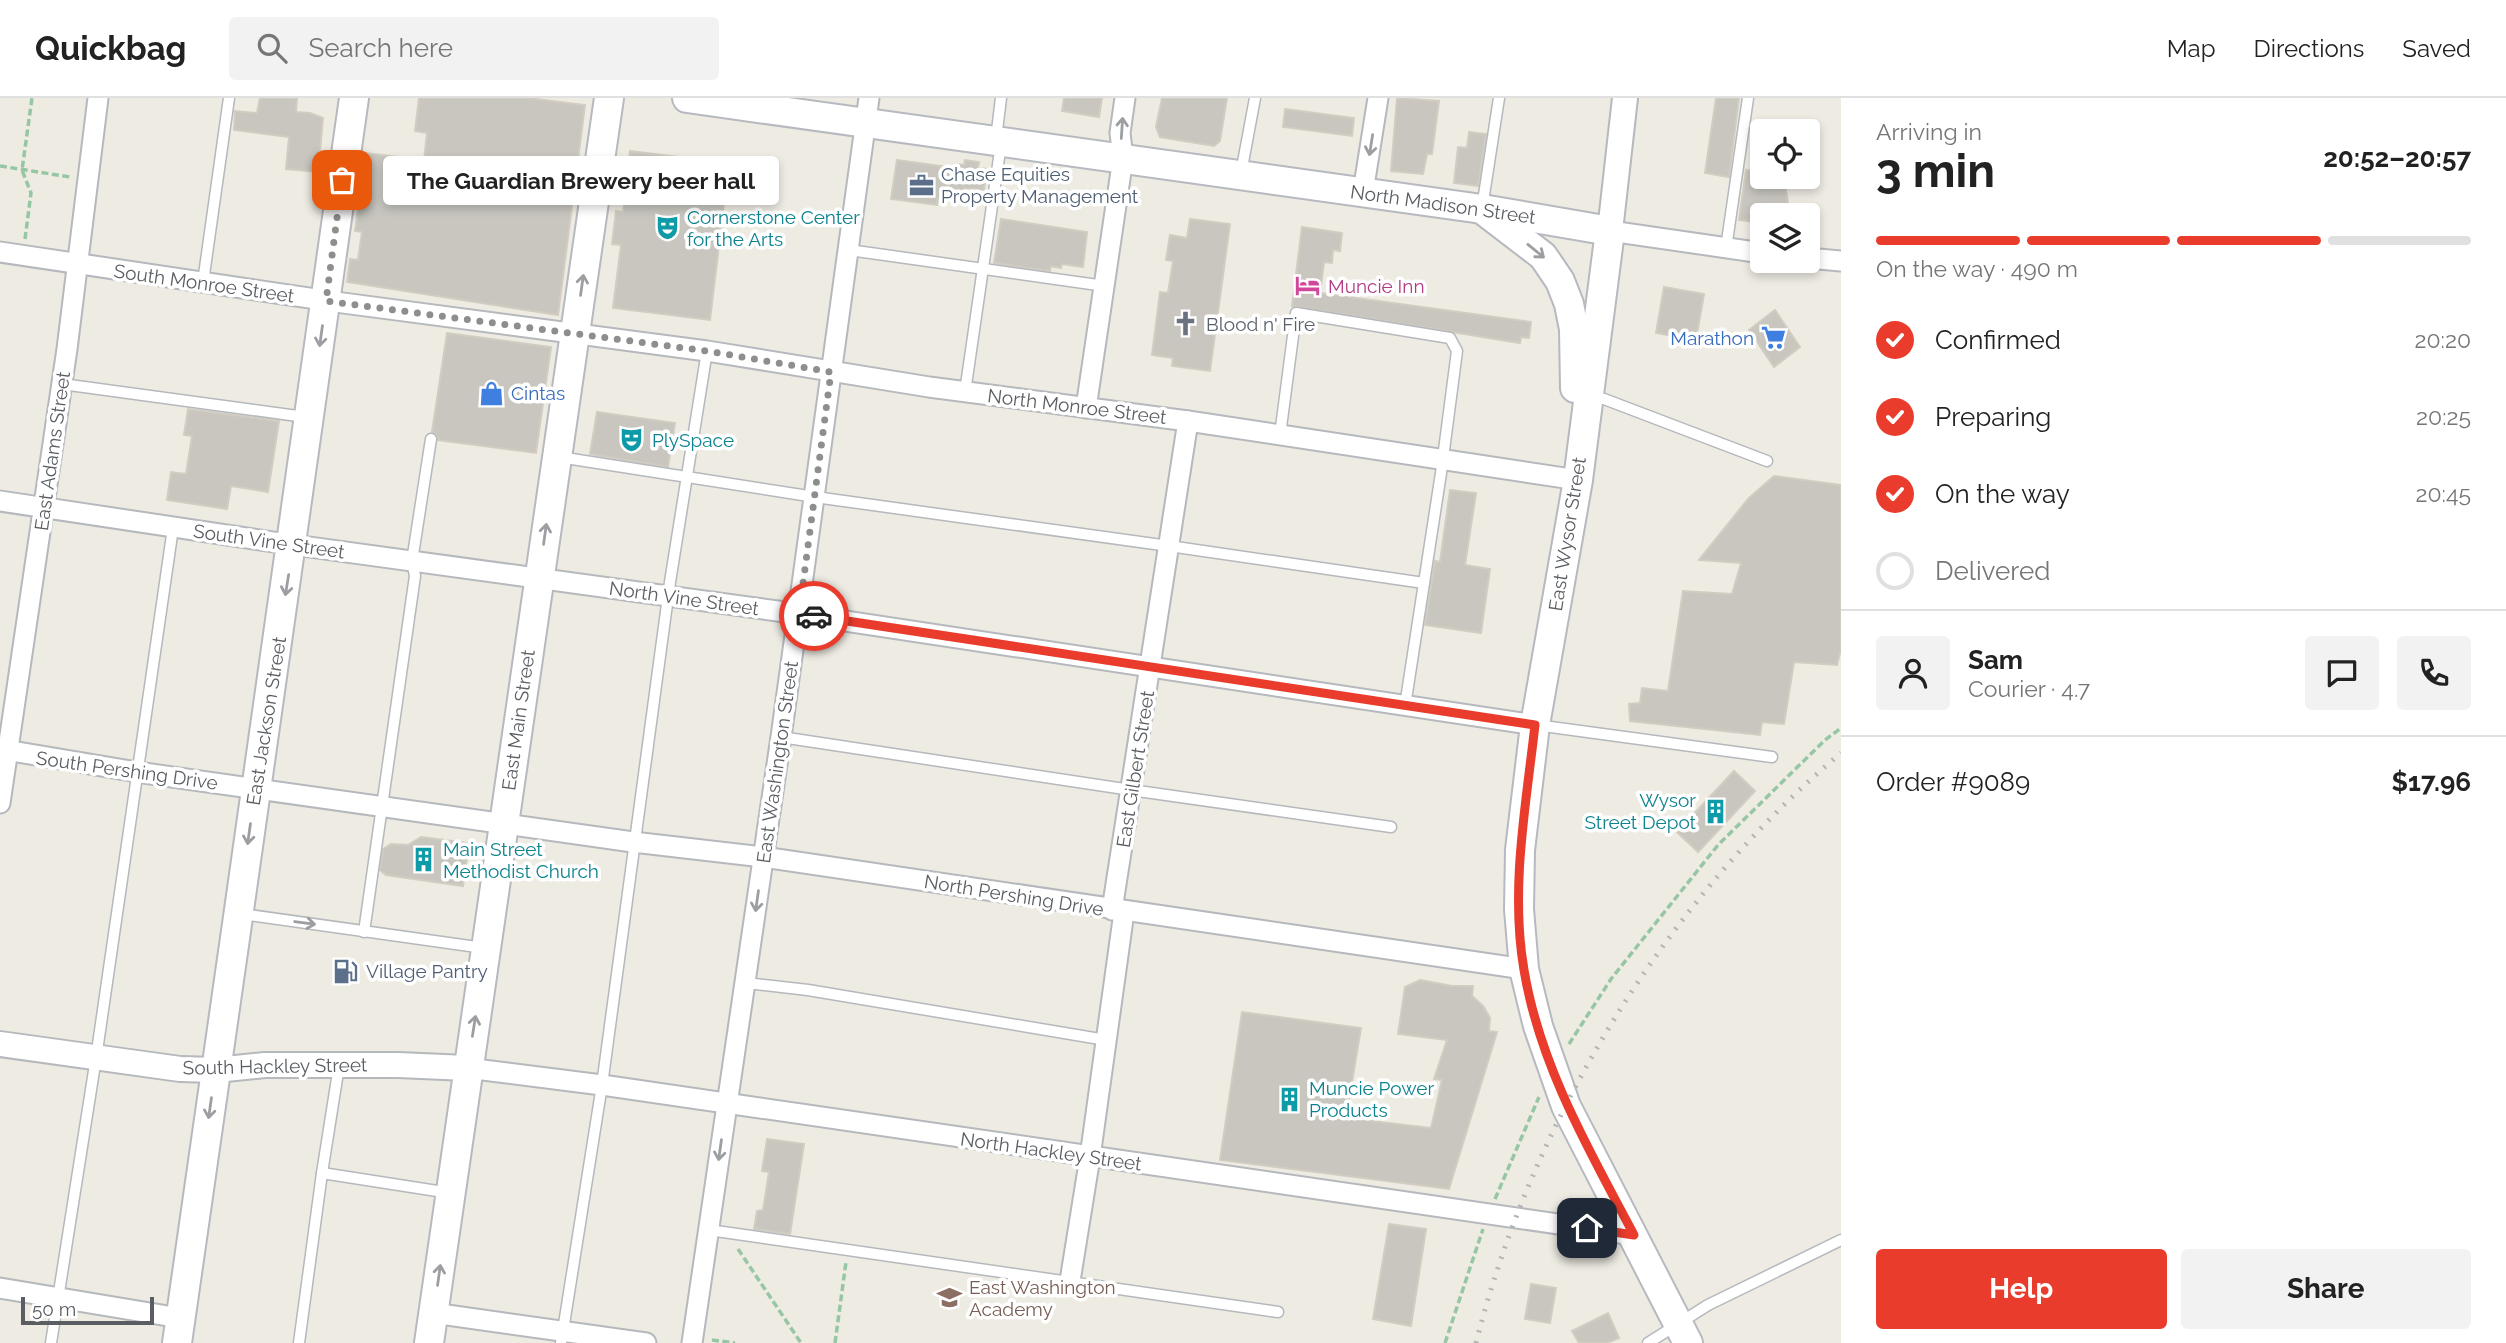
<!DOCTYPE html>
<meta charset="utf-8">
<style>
body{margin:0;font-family:Raleway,sans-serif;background:#f2f2f2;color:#222;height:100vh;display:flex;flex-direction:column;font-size:26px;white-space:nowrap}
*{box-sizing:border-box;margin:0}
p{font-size:23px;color:#767676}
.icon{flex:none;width:38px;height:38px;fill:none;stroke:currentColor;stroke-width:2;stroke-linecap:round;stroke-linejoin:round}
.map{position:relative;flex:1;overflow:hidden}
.drawer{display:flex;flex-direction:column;background:#fff;width:665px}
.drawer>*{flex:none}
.controls{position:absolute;left:1750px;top:21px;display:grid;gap:14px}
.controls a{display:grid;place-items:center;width:70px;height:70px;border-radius:7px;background:#fff;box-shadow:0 4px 10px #0003;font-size:35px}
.scale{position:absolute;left:21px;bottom:18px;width:133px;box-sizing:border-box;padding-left:7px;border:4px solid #5a5e63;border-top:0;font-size:19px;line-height:24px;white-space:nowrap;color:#5a5e63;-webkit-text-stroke:5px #fff;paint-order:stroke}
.pin{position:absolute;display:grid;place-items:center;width:60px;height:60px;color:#fff;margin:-30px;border-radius:14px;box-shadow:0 4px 10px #0006}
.courier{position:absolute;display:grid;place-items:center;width:70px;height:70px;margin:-35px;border:5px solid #e93c2c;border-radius:50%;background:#fff;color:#222;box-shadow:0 2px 9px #0007}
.bubble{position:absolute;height:49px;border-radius:7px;background:#fff;box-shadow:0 4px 10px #0003;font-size:23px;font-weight:700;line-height:49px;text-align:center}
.summary em{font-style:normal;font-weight:700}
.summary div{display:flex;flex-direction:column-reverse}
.summary{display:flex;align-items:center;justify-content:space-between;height:119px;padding:0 35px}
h1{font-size:46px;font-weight:700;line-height:52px}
.bar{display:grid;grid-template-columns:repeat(4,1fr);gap:10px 7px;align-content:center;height:84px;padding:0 35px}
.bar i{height:9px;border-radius:5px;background:#e0e0e0}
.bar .selected{background:#e93c2c}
.bar p{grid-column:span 4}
.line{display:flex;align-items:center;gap:18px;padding:0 35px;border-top:2px solid #e0e0e0}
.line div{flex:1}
.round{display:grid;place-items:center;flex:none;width:74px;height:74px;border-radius:7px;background:#f2f2f2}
ol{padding:0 35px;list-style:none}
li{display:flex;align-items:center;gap:21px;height:77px}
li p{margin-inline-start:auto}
li .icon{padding:7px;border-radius:50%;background:#e93c2c;color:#fff;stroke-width:4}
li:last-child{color:#767676}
li i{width:38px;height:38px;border:4px solid #e0e0e0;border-radius:50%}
.action{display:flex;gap:14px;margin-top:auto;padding:14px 35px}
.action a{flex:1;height:80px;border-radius:7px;background:#e93c2c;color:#fff;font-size:28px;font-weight:700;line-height:80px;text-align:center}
.action a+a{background:#f2f2f2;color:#222}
header{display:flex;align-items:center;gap:42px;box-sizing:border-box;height:98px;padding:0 35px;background:#fff;border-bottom:2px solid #e0e0e0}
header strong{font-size:33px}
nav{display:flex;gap:38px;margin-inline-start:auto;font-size:24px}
.search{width:490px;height:63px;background:#f2f2f2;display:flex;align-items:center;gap:18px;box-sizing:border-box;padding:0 24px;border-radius:7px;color:#767676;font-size:26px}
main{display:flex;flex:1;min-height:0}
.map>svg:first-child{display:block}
.building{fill:#c8c6bf;stroke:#d2cdc1;stroke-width:2}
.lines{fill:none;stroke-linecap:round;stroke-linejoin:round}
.service-casing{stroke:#b5b8bd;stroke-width:13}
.minor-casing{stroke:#b5b8bd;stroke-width:23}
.tertiary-casing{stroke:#b5b8bd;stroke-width:28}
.secondary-casing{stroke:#b6b9bf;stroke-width:32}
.path{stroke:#97c6a5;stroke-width:3.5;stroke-dasharray:7 3.5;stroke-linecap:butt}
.service{stroke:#fff;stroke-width:10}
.minor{stroke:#fff;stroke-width:19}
.tertiary{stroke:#fff;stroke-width:24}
.secondary{stroke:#fff;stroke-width:28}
.rail{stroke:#b3b4b4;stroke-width:5;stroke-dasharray:2 9;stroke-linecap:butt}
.oneway{stroke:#9c9ea1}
.done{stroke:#8d8f8f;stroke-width:7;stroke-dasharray:0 12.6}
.route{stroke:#e93c2c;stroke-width:9}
.labels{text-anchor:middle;stroke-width:7;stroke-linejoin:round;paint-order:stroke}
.service-label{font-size:19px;fill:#4e5e75;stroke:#fff;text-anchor:start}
.street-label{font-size:19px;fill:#5a5e63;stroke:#fff}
.culture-label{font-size:19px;fill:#0d838f;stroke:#fff;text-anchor:start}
.hotel-label{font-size:19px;fill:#b23c85;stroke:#fff;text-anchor:start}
.worship-label{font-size:19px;fill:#5b616d;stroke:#fff;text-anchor:start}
.shop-label{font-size:19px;fill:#366cbe;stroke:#fff;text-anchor:end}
.education-label{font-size:19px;fill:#785e54;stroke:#fff;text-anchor:start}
</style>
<header>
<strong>Quickbag</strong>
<div class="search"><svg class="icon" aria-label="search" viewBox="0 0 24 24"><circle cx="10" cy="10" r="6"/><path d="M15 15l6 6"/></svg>Search here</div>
<nav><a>Map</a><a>Directions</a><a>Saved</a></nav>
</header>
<main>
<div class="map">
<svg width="1841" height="1245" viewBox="0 0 1841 1245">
<rect width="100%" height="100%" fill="#edebe2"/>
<g class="building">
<polygon points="260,0 297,0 296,14 310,15 323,20 318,74 286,71 289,39 234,32 235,13 257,15"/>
<polygon points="419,0 528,0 585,7 558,217 347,184 350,161 358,162 362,134 355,133 366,55 424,62 427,35 415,33"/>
<polygon points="1064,0 1102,0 1099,19 1062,13"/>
<polygon points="1162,0 1227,0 1220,43 1214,48 1160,39 1156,29"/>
<polygon points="1397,0 1439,3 1432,56 1427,56 1423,76 1391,73"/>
<polygon points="1716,0 1739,0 1729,79 1705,75"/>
<polygon points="1285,11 1354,20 1352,38 1283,29"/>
<polygon points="1469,34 1486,36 1478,88 1454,85 1458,49 1467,50"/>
<polygon points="630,53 729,65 710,222 613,210 621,147 612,146 616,113 623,114"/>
<polygon points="897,62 955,70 955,66 964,67 965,62 979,64 978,70 987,71 984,92 964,90 963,103 938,100 937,107 891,101"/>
<polygon points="1746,72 1762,74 1762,79 1784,79 1790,117 1762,117 1762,125 1739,122"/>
<polygon points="1001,121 1087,134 1083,169 1062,166 1061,170 1051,168 1050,173 994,165"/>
<polygon points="1190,121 1230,126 1210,273 1172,268 1173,260 1152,257 1160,194 1168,195 1173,163 1166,162 1170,137 1187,140"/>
<polygon points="1302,129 1342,135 1340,153 1333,152 1332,165 1324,164 1320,195 1531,224 1529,240 1521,239 1520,245 1292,208"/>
<polygon points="1664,189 1704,196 1696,242 1656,235"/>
<polygon points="1775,212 1800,249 1774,269 1749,232"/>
<polygon points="447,235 551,249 536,355 438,342 436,336 432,334"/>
<polygon points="188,311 279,323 268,394 231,388 227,411 167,402 171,374 186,376 192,338 184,337"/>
<polygon points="597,314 675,325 668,369 590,356"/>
<polygon points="1774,378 1841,387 1841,551 1837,567 1794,564 1784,626 1762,624 1760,637 1630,623 1629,606 1640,605 1642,590 1668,593 1683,493 1732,496 1741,465 1699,462 1748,401"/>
<polygon points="1450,392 1476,395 1465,467 1490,471 1481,535 1425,527 1435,463 1440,464"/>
<polygon points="1734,673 1755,693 1698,754 1677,734"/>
<polygon points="421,739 469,745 463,788 386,777 380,772 383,751 391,746 408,747"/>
<polygon points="1420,882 1452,888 1473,888 1472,898 1483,908 1490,920 1489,933 1497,934 1449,1091 1220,1062 1242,914 1361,930 1346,1020 1431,1030 1442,982 1434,981 1447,942 1398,936 1405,889"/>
<polygon points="767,1041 804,1046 790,1136 754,1131 757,1113 763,1112 769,1074 762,1073"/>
<polygon points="1389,1126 1426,1131 1411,1228 1373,1221"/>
<polygon points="1531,1186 1556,1190 1550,1225 1525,1221"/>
<polygon points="1608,1215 1619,1240 1607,1245 1579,1245 1572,1233"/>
</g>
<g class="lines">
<defs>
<g id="service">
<polyline points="996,41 1001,0"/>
<polyline points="1241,75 1255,0"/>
<polyline points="1482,110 1499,0"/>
<polyline points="1726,150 1748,0"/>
<polyline points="849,152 1105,188"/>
<polyline points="203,184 229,0"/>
<polyline points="62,286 305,319"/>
<polyline points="965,294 1001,46"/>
<polyline points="1592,299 1604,301 1767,363"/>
<polyline points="1280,337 1296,215 1450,240 1457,253 1441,375 1405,608"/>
<polyline points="559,359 815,399 1169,448 1424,485"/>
<polyline points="1536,627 1772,659"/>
<polyline points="781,639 1131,692 1391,729"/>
<polyline points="242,816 484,850"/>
<polyline points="364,834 415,478 412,463 431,341"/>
<polyline points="746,885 808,892 1106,942"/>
<polyline points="322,1075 339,968"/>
<polyline points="709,1132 1278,1214"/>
<polyline points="51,1245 96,960 173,430"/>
<polyline points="299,1245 322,1075 450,1095"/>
<polyline points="561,1245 602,987 670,484 707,253"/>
<polyline points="1648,1245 1708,1207 1841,1142"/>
</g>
<g id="minor">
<polyline points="1363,94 1378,0"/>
<polyline points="1610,133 1762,155"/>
<polyline points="0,154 343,205 707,253 929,289 1188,323 1578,382"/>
<polyline points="1808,160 1841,163"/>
<polyline points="1086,310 1123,60 1120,35 1125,0"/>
<polyline points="0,403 280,445 799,516 1535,627"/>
<polyline points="0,651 137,674 633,744 763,759 1524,871"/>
<polyline points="0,705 67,251 98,0"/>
<polyline points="1112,812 1188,323"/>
<polyline points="467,970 602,987 1634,1137"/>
<polyline points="1070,1183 1090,1059 1124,814"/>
<polyline points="0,1190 180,1220"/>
<polyline points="433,1215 646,1245"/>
<polyline points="692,1245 781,639 869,0"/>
</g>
<g id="tertiary">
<polyline points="1610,133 1625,0"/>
<polyline points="0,946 180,971 216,972 265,967 398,967 467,970"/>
</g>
<g id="secondary">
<polyline points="687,0 1482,111 1610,133 1578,382 1535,627 1520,752 1519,811 1524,871 1538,928 1566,1008 1688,1245"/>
<polyline points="1483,112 1543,158 1560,183 1569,206 1574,231 1575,290"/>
<path d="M177 1245C236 830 297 415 354 0"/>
<polyline points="429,1245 609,0"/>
</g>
</defs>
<use href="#service" class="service-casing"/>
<use href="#minor" class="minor-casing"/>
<use href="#tertiary" class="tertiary-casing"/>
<use href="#secondary" class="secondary-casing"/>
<g class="path">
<polyline points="0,68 70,79"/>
<polyline points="25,141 31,95 22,72 32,0"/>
<polyline points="1569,946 1611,881 1718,747 1825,642 1841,630"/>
<polyline points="1495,1101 1539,999"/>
<polyline points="738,1151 801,1245"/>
<polyline points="712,1242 735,1245"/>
<polyline points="835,1245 846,1164"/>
<polyline points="1445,1245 1483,1131"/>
</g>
<use href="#service" class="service"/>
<use href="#minor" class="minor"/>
<use href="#tertiary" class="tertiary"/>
<use href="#secondary" class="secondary"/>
<path class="rail" d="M1476 1245C1532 1023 1665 803 1841 655"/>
</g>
<defs><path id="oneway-shaft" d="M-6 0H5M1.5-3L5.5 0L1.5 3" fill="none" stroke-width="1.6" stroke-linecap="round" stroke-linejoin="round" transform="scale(1.75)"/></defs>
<g class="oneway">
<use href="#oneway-shaft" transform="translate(1122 30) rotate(-86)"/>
<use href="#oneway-shaft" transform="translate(1371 47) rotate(99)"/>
<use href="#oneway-shaft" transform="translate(1536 153) rotate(39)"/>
<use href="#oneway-shaft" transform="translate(582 187) rotate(-82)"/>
<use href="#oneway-shaft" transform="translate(321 238) rotate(98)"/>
<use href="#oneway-shaft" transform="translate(545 436) rotate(-82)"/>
<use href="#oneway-shaft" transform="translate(287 487) rotate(99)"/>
<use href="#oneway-shaft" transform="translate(249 736) rotate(98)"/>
<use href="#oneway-shaft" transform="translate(757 803) rotate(98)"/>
<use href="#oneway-shaft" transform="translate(305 825) rotate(8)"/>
<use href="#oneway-shaft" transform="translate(474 928) rotate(-81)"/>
<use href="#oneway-shaft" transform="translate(210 1010) rotate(98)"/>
<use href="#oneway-shaft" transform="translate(720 1052) rotate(98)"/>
<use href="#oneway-shaft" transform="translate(439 1177) rotate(-82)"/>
</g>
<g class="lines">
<polyline class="done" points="342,82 326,203 707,253 831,274 799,516 814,518"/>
<path class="route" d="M814 518 1535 627C1526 707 1510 791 1524 872 1540 968 1589 1052 1634 1137L1587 1130"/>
</g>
<defs>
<symbol id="office-bare" viewBox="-9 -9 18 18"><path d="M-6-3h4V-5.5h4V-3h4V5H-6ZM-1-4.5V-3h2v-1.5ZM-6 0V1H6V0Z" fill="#5c6f8a" stroke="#fff" stroke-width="2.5" paint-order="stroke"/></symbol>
<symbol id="theatre-bare" viewBox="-9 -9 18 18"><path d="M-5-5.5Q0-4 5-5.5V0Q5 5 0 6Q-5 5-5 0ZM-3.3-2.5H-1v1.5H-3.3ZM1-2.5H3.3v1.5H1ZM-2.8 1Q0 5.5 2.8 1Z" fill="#0f9aa8" stroke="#fff" stroke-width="2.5" paint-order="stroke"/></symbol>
<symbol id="hotel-bare" viewBox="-9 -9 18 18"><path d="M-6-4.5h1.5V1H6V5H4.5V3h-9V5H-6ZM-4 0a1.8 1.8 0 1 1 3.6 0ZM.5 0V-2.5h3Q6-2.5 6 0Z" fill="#d1479c" stroke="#fff" stroke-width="2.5" paint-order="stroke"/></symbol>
<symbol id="church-bare" viewBox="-9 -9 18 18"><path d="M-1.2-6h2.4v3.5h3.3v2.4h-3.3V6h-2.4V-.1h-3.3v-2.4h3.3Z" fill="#6b7280" stroke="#fff" stroke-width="2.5" paint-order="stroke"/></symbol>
<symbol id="supermarket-bare" viewBox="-9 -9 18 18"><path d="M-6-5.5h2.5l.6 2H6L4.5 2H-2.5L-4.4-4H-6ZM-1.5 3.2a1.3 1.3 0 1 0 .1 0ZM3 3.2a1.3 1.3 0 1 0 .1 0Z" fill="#3f7fe0" stroke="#fff" stroke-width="2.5" paint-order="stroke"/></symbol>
<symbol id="shop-bare" viewBox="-9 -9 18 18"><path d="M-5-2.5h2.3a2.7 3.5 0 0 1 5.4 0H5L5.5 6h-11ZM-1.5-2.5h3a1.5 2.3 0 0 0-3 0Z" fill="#3f7fe0" stroke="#fff" stroke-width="2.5" paint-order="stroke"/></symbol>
<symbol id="building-bare" viewBox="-9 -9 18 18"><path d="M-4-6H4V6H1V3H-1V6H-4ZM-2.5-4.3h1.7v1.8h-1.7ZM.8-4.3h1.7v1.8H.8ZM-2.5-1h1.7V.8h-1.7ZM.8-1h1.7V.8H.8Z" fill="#0f9aa8" stroke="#fff" stroke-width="2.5" paint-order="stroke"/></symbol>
<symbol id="fuel-bare" viewBox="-9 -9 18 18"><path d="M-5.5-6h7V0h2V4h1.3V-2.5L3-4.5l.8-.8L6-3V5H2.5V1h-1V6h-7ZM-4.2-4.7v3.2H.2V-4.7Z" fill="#5c6f8a" stroke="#fff" stroke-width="2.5" paint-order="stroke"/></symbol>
<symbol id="school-bare" viewBox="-9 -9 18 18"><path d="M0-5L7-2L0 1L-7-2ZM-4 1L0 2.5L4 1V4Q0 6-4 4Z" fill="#8d6e63" stroke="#fff" stroke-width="2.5" paint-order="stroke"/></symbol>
</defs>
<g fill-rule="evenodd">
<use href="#office-bare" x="904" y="70" width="35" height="35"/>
<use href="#theatre-bare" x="650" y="112" width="35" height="35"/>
<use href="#hotel-bare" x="1290" y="170" width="35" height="35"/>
<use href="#church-bare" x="1168" y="208" width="35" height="35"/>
<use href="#supermarket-bare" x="1756" y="222" width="35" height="35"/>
<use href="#shop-bare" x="474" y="278" width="35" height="35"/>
<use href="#theatre-bare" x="614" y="324" width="35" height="35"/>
<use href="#building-bare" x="1698" y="696" width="35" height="35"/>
<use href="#building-bare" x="406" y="744" width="35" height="35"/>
<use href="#fuel-bare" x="328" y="856" width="35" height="35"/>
<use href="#building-bare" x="1272" y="984" width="35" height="35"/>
<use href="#school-bare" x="932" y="1182" width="35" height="35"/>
</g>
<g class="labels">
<g class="service-label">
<text x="941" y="83">Chase Equities<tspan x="941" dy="22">Property Management</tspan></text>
<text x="366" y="880">Village Pantry</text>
</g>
<g class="street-label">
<text transform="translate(1443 106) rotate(8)" y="7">North Madison Street</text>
<text transform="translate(204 185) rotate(8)" y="7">South Monroe Street</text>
<text transform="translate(1077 308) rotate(7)" y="7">North Monroe Street</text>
<text transform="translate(52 353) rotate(-82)" y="7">East Adams Street</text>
<text transform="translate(1567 436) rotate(-81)" y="7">East Wysor Street</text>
<text transform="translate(269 443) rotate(8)" y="7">South Vine Street</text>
<text transform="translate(684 500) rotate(8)" y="7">North Vine Street</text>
<text transform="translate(518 622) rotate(-82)" y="7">East Main Street</text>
<text transform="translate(266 623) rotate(-81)" y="7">East Jackson Street</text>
<text transform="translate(777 664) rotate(-82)" y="7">East Washington Street</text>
<text transform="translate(1135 671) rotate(-81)" y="7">East Gilbert Street</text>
<text transform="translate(127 672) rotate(8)" y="7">South Pershing Drive</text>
<text transform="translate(1014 797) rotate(9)" y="7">North Pershing Drive</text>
<text transform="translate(275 968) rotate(-1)" y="7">South Hackley Street</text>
<text transform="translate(1051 1053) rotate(8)" y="7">North Hackley Street</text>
</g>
<g class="culture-label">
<text x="687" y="126">Cornerstone Center<tspan x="687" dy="22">for the Arts</tspan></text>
<text x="652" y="349">PlySpace</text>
<text x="1696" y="709" text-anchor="end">Wysor<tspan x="1696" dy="22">Street Depot</tspan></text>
<text x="443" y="758">Main Street<tspan x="443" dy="22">Methodist Church</tspan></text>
<text x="1309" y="997">Muncie Power<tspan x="1309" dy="22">Products</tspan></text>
</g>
<g class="hotel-label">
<text x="1328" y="195">Muncie Inn</text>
</g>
<g class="worship-label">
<text x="1206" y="233">Blood n' Fire</text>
</g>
<g class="shop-label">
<text x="1754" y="247">Marathon</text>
<text x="511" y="302" text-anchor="start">Cintas</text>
</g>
<g class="education-label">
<text x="969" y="1196">East Washington<tspan x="969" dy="22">Academy</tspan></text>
</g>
</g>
</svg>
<div class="controls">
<a><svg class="icon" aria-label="locate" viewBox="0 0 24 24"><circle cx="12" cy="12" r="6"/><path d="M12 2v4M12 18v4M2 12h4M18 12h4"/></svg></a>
<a><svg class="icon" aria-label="layers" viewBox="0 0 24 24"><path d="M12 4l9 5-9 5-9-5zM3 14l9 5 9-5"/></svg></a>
</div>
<div class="scale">50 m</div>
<div class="pin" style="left:342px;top:82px;background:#ea580c"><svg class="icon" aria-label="bag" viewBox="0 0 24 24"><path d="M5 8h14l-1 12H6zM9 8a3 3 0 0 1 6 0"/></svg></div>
<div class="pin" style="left:1587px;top:1130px;background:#1f2937"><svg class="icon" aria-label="home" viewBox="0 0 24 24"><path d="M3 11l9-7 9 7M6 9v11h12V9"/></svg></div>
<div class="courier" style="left:814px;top:518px"><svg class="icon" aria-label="car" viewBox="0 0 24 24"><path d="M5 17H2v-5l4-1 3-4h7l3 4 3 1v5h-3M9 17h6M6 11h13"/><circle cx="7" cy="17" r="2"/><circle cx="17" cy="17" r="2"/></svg></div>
<div class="bubble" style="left:383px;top:58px;width:396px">The Guardian Brewery beer hall</div>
</div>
<section class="drawer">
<div class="summary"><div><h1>3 min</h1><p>Arriving in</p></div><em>20:52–20:57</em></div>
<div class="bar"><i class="selected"></i><i class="selected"></i><i class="selected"></i><i></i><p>On the way · 490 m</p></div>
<ol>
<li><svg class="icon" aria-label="check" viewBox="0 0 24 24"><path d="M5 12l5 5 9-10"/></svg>Confirmed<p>20:20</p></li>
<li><svg class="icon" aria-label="check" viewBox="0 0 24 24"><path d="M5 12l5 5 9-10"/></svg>Preparing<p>20:25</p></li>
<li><svg class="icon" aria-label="check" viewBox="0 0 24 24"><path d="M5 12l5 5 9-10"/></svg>On the way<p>20:45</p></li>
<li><i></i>Delivered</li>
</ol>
<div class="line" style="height:126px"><a class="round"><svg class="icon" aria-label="person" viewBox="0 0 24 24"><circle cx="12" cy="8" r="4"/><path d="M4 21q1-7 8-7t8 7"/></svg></a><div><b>Sam</b><p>Courier · 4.7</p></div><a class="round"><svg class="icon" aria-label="chat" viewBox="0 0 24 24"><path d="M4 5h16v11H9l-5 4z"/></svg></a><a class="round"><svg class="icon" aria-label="phone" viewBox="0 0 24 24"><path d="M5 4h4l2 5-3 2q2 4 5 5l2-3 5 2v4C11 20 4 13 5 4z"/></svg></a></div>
<div class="line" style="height:91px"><div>Order #9089</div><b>$17.96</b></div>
<div class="action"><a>Help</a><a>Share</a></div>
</section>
</main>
